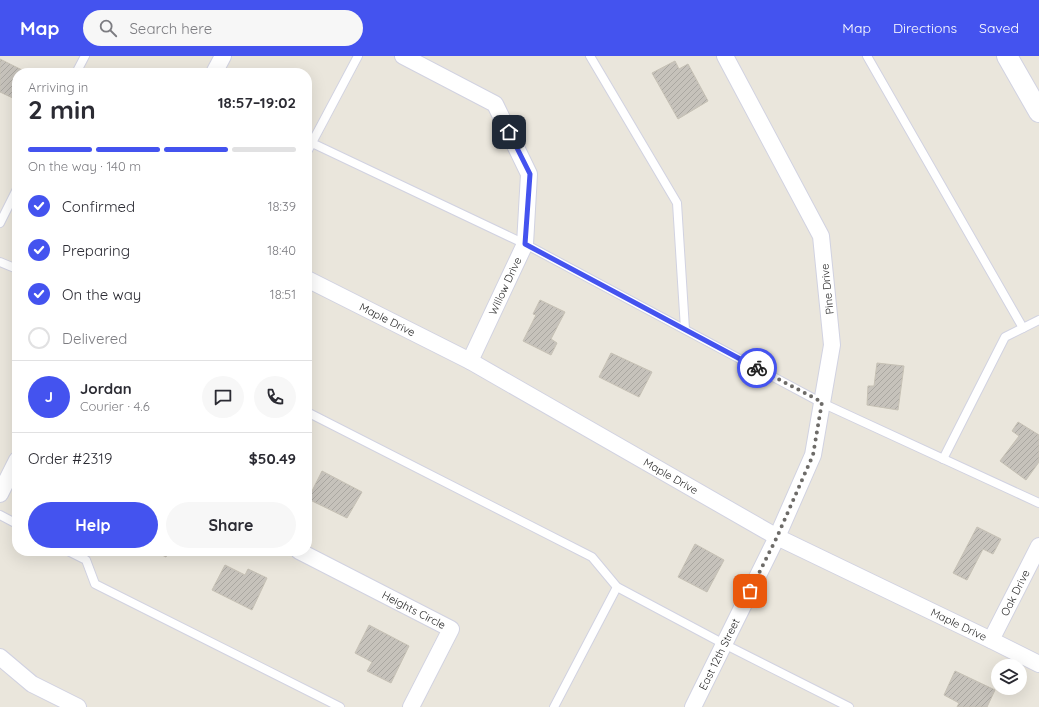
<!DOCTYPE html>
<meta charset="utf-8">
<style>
body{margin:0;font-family:Quicksand,sans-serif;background:#f7f7f7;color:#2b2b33;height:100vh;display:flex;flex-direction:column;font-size:15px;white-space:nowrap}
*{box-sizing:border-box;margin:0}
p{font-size:13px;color:#7c7c81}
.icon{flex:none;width:22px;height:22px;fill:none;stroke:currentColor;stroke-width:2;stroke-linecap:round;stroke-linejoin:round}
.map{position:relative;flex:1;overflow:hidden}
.drawer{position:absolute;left:12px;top:12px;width:300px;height:488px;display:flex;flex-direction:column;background:#fff;border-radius:16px;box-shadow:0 4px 16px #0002}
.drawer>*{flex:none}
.tools{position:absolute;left:991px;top:603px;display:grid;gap:8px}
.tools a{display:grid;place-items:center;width:36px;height:36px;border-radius:50%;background:#fff;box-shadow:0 4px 16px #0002;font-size:20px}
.pin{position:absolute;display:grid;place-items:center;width:34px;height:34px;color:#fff;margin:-17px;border-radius:8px;box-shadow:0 2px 6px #0006}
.courier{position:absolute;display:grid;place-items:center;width:40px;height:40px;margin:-20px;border:3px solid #4453ef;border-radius:50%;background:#fff;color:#222;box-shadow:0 1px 5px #0007}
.overview em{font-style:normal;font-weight:700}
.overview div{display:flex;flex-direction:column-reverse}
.overview{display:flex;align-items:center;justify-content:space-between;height:68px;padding:0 16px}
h1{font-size:26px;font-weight:700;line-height:30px}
.bar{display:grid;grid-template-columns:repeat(4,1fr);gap:6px 4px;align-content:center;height:48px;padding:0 16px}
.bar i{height:5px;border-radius:3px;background:#e1e1e2}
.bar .selected{background:#4453ef}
.bar p{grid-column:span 4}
.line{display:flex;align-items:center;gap:10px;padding:0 16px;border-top:1px solid #e1e1e2}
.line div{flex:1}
.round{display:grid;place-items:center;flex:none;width:42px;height:42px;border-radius:21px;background:#f7f7f7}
ol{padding:0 16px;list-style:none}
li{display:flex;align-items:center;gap:12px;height:44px}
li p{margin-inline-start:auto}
li .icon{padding:4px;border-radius:50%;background:#4453ef;color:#fff;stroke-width:4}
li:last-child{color:#7c7c81}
li i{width:22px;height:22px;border:2px solid #e1e1e2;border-radius:50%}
.cta{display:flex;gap:8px;margin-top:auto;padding:8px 16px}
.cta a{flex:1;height:46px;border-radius:24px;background:#4453ef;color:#fff;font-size:16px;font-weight:700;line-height:46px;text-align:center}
.cta a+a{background:#f7f7f7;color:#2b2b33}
header{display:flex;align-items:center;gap:24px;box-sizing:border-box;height:56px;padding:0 20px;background:#4453ef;color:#fff}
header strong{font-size:19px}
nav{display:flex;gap:22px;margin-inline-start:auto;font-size:14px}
.search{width:280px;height:36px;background:#f7f7f7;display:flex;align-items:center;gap:10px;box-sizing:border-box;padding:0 14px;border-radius:22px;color:#7c7c81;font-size:15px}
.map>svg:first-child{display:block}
.building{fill:url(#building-hatch);stroke:#c6c1b5}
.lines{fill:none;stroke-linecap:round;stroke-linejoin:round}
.service-casing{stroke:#d1d2e1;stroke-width:10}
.minor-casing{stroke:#d1d2e1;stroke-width:18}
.tertiary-casing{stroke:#d1d2e1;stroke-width:22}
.service{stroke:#fff;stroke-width:8}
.minor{stroke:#fff;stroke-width:16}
.tertiary{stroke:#fff;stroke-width:20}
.done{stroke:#6d6b68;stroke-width:4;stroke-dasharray:0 7.2}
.route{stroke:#4453ef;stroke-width:5}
.labels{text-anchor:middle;stroke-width:3;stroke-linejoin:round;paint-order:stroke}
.street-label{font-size:11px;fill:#292929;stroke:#fff}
</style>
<header>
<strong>Map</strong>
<div class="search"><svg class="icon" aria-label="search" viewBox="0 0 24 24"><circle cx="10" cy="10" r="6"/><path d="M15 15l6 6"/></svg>Search here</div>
<nav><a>Map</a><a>Directions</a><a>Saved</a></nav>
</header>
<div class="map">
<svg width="1039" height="651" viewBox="0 0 1039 651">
<defs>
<pattern id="building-hatch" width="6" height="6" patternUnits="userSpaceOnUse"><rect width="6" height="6" fill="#c6c2bb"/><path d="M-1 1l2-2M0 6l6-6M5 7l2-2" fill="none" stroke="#aaa7a1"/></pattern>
</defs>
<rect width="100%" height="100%" fill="#eae6dc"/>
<g class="building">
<polygon points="0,3 28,17 17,17 17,44 0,36"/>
<polygon points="675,5 679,13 688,8 708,45 678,63 652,17"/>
<polygon points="540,244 565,256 551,283 557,287 551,299 523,285 536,259 533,258"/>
<polygon points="611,297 652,316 639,341 599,321"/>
<polygon points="877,307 904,310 898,354 867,349 868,330 874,330"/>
<polygon points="1018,366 1039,379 1039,406 1026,424 1000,405 1019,380 1012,375"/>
<polygon points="322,415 362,436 347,462 308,443"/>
<polygon points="977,471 1001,483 993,498 983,493 967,524 953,517"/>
<polygon points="695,488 724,504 707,536 678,521"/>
<polygon points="154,495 170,495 166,501"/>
<polygon points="225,509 245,519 248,513 267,522 252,554 212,534"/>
<polygon points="369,569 409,590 391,627 367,615 372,606 355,597"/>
<polygon points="955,615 995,634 987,651 957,651 959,647 944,639"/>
</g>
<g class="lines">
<defs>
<g id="service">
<polyline points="590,0 677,147 685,273"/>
<polyline points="867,0 1023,272"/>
<polyline points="76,17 85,0"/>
<polyline points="312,87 525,188 822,347 1039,447"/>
<polyline points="307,96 358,0"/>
<polyline points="0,167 17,133"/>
<polyline points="0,206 17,213"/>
<polyline points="307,356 592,501 617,531 724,588 849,651"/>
<polyline points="943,403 1005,281 1039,264"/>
<polyline points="0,459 17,468"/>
<polyline points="68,495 86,504 95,528 340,651"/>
<polyline points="554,651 617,531"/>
</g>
<g id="minor">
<polyline points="403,0 495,48 529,118 525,188 470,305"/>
<polyline points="214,17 223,0"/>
<path id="s1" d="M307 223 470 305 777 481 991 584 1039 608"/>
<polyline points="0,438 17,404"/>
<path id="s2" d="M299 495 451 573 411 651"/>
<path id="s3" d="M991 584 1039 490"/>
<polyline points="0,601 32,628 78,651"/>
<path id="s4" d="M693 651 777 481 813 399 832 289 821 180 725 0"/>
</g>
<polyline id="tertiary" points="1007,0 1039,56"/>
</defs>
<use href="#service" class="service-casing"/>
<use href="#minor" class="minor-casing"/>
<use href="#tertiary" class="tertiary-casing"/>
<use href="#service" class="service"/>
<use href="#minor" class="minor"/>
<use href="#tertiary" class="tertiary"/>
</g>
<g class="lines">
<polyline class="done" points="750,535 777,481 813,399 822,346 757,312"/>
<polyline class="route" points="509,76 530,118 525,188 757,312"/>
</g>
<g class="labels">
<g class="street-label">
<text transform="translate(505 230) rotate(-65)" y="4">Willow Drive</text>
<text transform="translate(827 233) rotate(-96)" y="4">Pine Drive</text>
<text dy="4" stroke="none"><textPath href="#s1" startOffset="90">Maple Drive</textPath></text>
<text dy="4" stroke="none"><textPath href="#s1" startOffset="414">Maple Drive</textPath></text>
<text dy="4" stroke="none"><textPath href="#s3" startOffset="53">Oak Drive</textPath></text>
<text dy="4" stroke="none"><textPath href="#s2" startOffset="129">Heights Circle</textPath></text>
<text dy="4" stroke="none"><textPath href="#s1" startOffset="738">Maple Drive</textPath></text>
<text dy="4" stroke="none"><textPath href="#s4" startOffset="59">East 12th Street</textPath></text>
</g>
</g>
</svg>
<div class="tools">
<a><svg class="icon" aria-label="layers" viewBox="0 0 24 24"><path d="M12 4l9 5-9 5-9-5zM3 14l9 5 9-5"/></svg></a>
</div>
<div class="pin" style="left:750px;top:535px;background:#ea580c"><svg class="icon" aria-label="bag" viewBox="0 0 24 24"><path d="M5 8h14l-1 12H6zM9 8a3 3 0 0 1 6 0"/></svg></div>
<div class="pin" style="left:509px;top:76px;background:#1f2937"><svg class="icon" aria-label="home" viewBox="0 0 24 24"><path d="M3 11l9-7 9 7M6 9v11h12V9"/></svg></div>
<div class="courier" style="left:757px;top:312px"><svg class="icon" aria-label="bike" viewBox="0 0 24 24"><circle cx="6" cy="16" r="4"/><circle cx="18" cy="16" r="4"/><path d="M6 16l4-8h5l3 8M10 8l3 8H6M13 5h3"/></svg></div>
<section class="drawer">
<div class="overview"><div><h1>2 min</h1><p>Arriving in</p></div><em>18:57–19:02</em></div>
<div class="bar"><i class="selected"></i><i class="selected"></i><i class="selected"></i><i></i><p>On the way · 140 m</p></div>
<ol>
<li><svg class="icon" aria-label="check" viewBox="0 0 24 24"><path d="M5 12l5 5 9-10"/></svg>Confirmed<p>18:39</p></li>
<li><svg class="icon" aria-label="check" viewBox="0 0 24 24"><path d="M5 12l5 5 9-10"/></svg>Preparing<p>18:40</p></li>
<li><svg class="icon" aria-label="check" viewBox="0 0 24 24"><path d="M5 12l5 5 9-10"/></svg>On the way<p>18:51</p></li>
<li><i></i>Delivered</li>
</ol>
<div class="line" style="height:72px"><b class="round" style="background:#4453ef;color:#fff">J</b><div><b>Jordan</b><p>Courier · 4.6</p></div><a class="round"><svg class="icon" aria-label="chat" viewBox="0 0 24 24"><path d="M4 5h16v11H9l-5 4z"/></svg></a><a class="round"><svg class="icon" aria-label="phone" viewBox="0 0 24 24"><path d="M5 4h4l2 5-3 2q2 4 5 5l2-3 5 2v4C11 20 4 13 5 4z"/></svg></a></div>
<div class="line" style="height:52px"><div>Order #2319</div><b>$50.49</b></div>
<div class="cta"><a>Help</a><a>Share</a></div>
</section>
</div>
